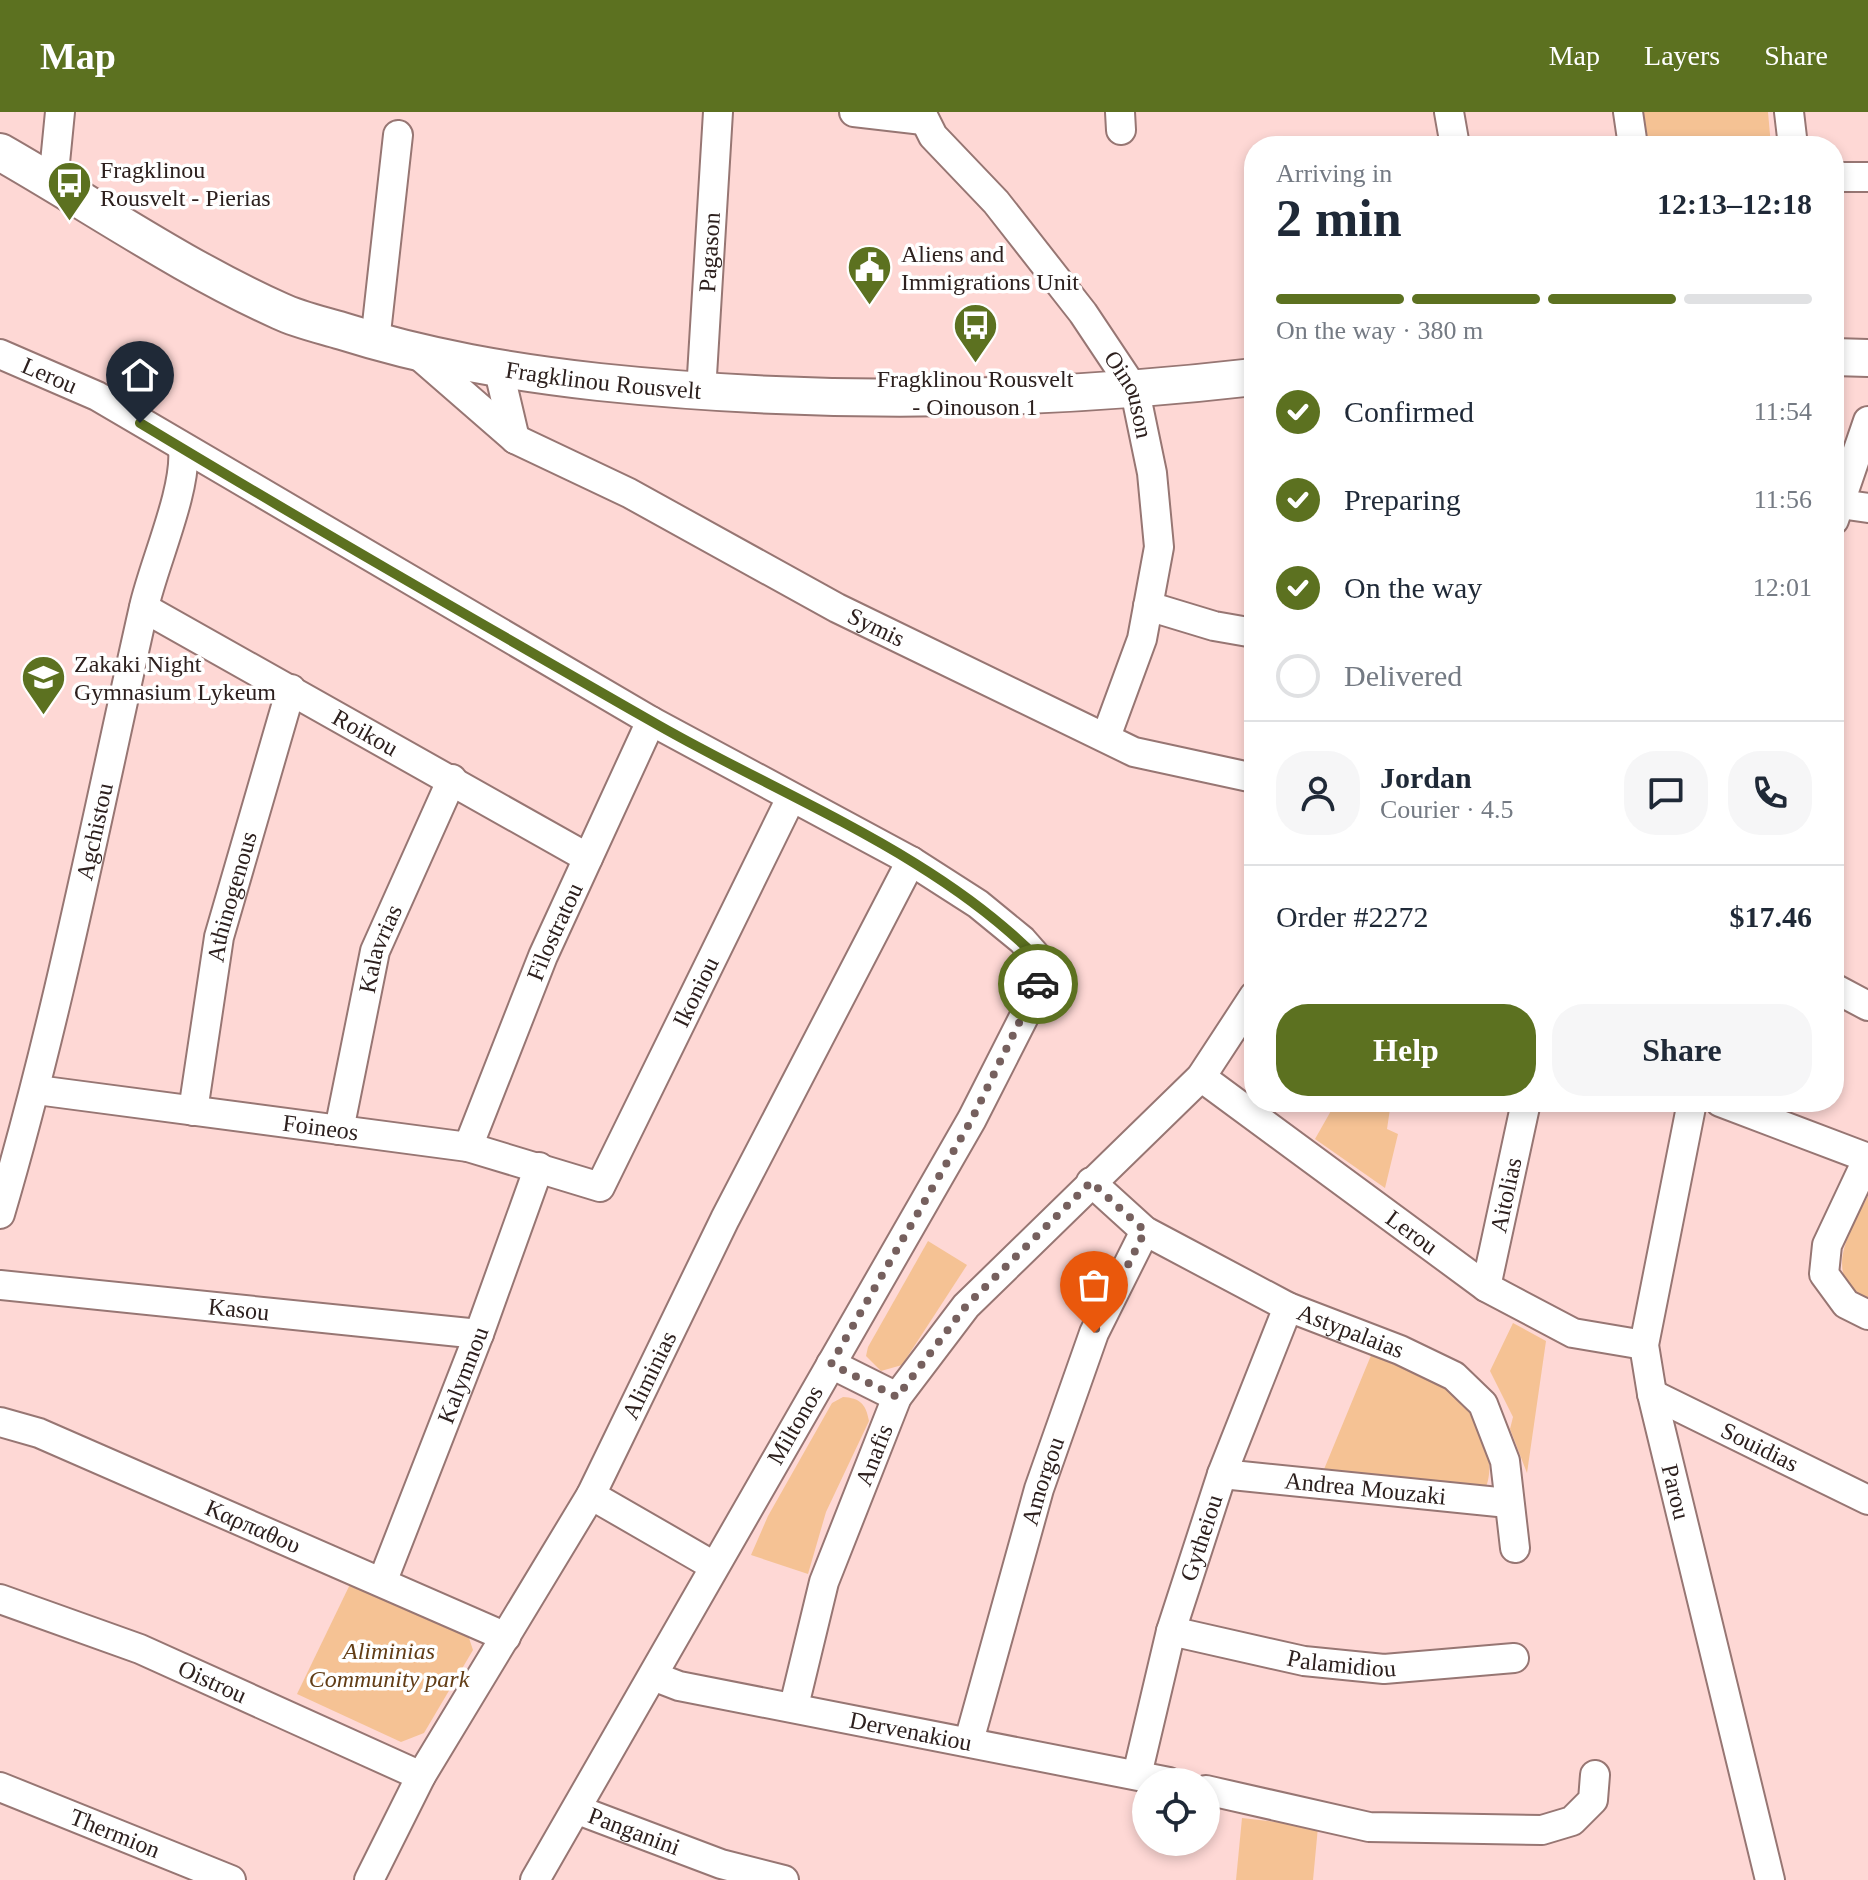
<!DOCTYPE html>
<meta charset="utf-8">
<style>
body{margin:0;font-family:"Times New Roman",serif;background:#f6f6f7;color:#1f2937;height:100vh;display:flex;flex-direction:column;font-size:30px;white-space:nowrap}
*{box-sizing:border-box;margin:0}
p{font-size:26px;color:#747a83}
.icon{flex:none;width:44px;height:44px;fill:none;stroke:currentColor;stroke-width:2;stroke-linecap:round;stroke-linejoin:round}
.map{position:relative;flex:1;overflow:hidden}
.side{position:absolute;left:1244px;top:24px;width:600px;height:976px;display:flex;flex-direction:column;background:#fff;border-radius:32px;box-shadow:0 4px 12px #0003}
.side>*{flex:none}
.controls{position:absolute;left:1132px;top:1656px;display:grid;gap:16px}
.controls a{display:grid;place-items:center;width:88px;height:88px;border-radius:50%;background:#fff;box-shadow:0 4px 12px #0003;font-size:40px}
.pin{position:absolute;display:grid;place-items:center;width:68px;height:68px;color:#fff;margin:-82px -34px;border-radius:50% 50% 50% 0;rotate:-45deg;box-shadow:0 0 8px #0007}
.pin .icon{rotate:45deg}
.courier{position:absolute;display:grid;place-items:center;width:80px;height:80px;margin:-40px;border:6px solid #5c7120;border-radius:50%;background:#fff;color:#222;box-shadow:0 2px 10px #0007}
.overview em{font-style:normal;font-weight:800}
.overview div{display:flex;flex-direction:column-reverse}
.overview{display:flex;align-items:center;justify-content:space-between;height:136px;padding:0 32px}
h1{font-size:52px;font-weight:800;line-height:60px}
.bar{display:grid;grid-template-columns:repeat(4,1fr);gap:12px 8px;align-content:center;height:96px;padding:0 32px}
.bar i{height:10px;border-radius:6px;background:#e0e1e3}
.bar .current{background:#5c7120}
.bar p{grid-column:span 4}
.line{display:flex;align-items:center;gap:20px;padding:0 32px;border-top:2px solid #e0e1e3}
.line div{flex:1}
.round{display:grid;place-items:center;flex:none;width:84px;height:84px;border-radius:32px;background:#f6f6f7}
ol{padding:0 32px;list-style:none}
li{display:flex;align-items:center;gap:24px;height:88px}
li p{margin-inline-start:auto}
li .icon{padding:8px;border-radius:50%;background:#5c7120;color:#fff;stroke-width:4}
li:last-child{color:#747a83}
li i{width:44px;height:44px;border:4px solid #e0e1e3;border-radius:50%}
.cta{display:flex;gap:16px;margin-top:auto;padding:16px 32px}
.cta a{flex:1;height:92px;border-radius:32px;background:#5c7120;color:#fff;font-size:32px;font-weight:800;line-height:92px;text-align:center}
.cta a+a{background:#f6f6f7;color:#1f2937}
header{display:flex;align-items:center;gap:48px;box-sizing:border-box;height:112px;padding:0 40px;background:#5c7120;color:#fff}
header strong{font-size:38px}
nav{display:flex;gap:44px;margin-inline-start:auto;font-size:28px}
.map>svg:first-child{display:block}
.green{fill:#f5c294}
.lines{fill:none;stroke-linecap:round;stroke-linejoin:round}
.minor-casing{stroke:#977673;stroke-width:32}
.major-casing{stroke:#977673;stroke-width:40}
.minor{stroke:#fff;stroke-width:28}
.major{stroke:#fff;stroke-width:36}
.done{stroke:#76605e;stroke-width:8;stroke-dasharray:0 14.4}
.route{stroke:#5c7120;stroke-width:10}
.labels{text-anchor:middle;stroke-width:7;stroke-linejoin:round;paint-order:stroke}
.poi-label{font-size:24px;fill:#2d201e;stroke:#fff;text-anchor:start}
.street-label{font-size:24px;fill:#2d201e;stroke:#fff}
.park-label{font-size:24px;font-style:italic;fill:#623d16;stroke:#fff}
</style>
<header>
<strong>Map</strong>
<nav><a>Map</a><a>Layers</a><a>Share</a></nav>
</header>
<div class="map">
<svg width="1868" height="1768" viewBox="0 0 1868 1768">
<rect width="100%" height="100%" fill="#fed8d5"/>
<g class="green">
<polygon points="1639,0 1768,0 1771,34 1644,34"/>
<polygon points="1336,990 1391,990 1387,1017 1398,1022 1385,1076 1315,1027"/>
<path d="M1868 1084V1190C1820 1164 1850 1120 1868 1084Z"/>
<polygon points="928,1129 967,1153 902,1253 881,1259 866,1244 868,1235"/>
<polygon points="1513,1211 1546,1229 1527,1361 1510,1317 1513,1305 1490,1259"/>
<path d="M1372 1241C1395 1250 1425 1256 1447 1270 1477 1289 1500 1345 1485 1378L1320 1367Z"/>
<path d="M843 1285C860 1286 866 1292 869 1309L826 1400 808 1462 751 1443 768 1404 832 1291Z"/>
<polygon points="355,1462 466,1517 473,1538 424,1621 401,1630 297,1582"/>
<polygon points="1242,1706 1318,1715 1313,1768 1236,1768"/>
</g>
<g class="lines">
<defs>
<g id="minor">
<polyline points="854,0 923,8"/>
<path id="s1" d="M921 0 933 24 996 90 1083 201 1135 279 1152 361 1159 435 1142 527 1106 625"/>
<polyline points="1120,0 1121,18"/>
<polyline points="1449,0 1455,34"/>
<polyline points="1628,0 1633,34"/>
<polyline points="1789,0 1793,34"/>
<polyline points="1834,65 1868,65"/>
<polyline points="53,71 60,0"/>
<polyline points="375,230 398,23"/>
<path id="s2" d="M415 240 515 327 629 381 837 496 1134 640 1254 666"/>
<path id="s3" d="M0 242 97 284 651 609 911 749 978 792 1022 828 1044 853 1033 887 972 1007 535 1768"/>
<polyline points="499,259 515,327"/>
<path id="s4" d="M701 280 718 0"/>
<polyline points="1840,392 1868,396"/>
<polyline points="1834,408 1868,309"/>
<polyline points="1148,494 1214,514 1254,521"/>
<path id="s5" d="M144 496 588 746"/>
<polyline points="1834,876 1868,894"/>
<path id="s6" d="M1201 965 1486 1175 1573 1221 1644 1233"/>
<path id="s7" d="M37 978 468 1035 600 1075 791 686"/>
<path id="s8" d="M1692 990 1644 1233 1652 1282 1770 1768"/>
<polyline points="1720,990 1868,1046"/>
<path id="s9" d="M193 999 219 825 291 577"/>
<path id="s10" d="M339 1018 375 839 452 667"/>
<path id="s11" d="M468 1035 543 844 651 609"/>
<polyline points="1868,1046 1827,1133 1824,1162 1846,1192 1868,1203"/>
<path id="s12" d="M1091 1070 1145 1119 1288 1195 1400 1238 1454 1264 1483 1292 1505 1349 1515 1436"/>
<path id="s13" d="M0 1102C59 902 98 698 144 495 154 451 187 378 183 337"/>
<path id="s14" d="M0 1173 479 1222"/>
<path id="s15" d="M1486 1175 1526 990"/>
<polyline points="831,1252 897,1285"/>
<path id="s16" d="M1652 1282 1868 1388"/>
<path id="s17" d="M0 1310 39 1321 506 1525"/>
<path id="s18" d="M1222 1362 1508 1391"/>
<polyline points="591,1383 714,1454"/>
<path id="s19" d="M383 1468 479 1222 539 1055"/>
<path id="s20" d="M0 1487 140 1537 421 1664"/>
<path id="s21" d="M1171 1519 1304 1549 1384 1557 1514 1546"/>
<path id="s22" d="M653 1564 679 1574 1169 1670"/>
<path id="s23" d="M794 1594 824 1470 897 1285 966 1194 1201 965 1254 884"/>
<path id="s24" d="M969 1629 1039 1377 1094 1221 1145 1119"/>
<path id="s25" d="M1137 1663 1171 1519 1222 1362 1288 1195"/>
<path id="s26" d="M0 1675 231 1768"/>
<polyline points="1206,1678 1369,1715 1542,1718 1572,1709 1593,1688 1595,1663"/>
<path id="s27" d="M578 1698 721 1752 784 1768"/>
<path id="s28" d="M369 1768 421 1664 591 1383 725 1107 911 749"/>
</g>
<g id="major">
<path id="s29" d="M0 40C93 93 182 155 280 199 299 208 322 213 342 219 427 246 511 260 599 270 817 293 1037 290 1254 265"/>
<polyline points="1834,245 1868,246"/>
</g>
</defs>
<use href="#minor" class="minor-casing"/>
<use href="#major" class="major-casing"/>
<use href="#minor" class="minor"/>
<use href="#major" class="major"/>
</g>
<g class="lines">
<polyline class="done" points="1038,872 972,1007 831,1252 897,1285 966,1194 1091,1070 1145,1119 1094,1221"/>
<path class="route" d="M140 311C309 413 480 511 651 609 782 685 939 742 1044 853L1038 872"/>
</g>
<defs>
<symbol id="bus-pin" viewBox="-11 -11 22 30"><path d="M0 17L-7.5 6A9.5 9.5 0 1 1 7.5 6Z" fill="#5c7120" stroke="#fff"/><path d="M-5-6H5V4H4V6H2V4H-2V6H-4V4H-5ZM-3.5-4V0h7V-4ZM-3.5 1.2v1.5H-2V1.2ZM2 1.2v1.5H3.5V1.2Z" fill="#fff"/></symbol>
<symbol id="civic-pin" viewBox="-11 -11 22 30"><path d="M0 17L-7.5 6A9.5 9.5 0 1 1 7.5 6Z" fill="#5c7120" stroke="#fff"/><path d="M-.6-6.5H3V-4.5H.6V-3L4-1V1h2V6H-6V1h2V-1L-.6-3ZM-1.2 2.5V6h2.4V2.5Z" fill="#fff"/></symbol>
<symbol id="school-pin" viewBox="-11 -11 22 30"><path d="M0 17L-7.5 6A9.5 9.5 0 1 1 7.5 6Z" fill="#5c7120" stroke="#fff"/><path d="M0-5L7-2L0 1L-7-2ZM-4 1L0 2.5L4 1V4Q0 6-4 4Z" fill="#fff"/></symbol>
</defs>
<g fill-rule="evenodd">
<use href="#bus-pin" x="44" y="46" width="51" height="69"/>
<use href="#civic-pin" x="844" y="130" width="51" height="69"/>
<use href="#bus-pin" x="950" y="188" width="51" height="69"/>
<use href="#school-pin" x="18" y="540" width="51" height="69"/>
</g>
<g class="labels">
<g class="poi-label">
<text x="100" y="66">Fragklinou<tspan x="100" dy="28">Rousvelt - Pierias</tspan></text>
<text x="901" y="150">Aliens and<tspan x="901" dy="28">Immigrations Unit</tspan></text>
<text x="975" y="275" text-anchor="middle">Fragklinou Rousvelt<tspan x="975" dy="28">- Oinouson 1</tspan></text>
<text x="74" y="560">Zakaki Night<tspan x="74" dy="28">Gymnasium Lykeum</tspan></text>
</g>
<g class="street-label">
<text dy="8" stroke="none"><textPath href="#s4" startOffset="140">Pagason</textPath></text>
<text dy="8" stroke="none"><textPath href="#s3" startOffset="54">Lerou</textPath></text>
<text dy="8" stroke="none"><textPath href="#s29" startOffset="654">Fragklinou Rousvelt</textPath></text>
<text dy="8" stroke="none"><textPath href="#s1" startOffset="354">Oinouson</textPath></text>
<text dy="8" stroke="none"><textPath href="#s2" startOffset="540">Symis</textPath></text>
<text dy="8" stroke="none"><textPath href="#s5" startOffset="254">Roikou</textPath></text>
<text dy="8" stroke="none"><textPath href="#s13" startOffset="394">Agchistou</textPath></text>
<text dy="8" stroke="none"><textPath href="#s9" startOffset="218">Athinogenous</textPath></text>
<text dy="8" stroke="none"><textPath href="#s11" startOffset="232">Filostratou</textPath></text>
<text dy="8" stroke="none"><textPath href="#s10" startOffset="186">Kalavrias</textPath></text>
<text dy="8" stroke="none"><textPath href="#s7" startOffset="790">Ikoniou</textPath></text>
<text dy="8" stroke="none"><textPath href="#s7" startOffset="286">Foineos</textPath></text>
<text dy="8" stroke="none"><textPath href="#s15" startOffset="94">Aitolias</textPath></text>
<text dy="8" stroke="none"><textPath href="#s6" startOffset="262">Lerou</textPath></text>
<text dy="8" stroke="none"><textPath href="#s14" startOffset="240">Kasou</textPath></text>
<text dy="8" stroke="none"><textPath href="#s12" startOffset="302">Astypalaias</textPath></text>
<text dy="8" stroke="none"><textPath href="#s19" startOffset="220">Kalymnou</textPath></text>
<text dy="8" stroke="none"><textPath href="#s28" startOffset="578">Aliminias</textPath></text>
<text transform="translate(795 1313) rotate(-60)" y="8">Miltonos</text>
<text dy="8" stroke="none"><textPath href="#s16" startOffset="120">Souidias</textPath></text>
<text dy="8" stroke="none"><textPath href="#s23" startOffset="264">Anafis</textPath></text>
<text dy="8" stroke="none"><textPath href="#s24" startOffset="270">Amorgou</textPath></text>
<text dy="8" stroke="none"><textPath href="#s18" startOffset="144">Andrea Mouzaki</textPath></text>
<text dy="8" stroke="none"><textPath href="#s8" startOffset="398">Parou</textPath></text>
<text dy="8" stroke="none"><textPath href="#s17" startOffset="274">Καρπαθου</textPath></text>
<text dy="8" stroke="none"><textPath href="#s25" startOffset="246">Gytheiou</textPath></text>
<text dy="8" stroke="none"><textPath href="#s21" startOffset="174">Palamidiou</textPath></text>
<text dy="8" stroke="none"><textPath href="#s20" startOffset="228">Oistrou</textPath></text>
<text dy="8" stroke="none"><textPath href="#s22" startOffset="264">Dervenakiou</textPath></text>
<text dy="8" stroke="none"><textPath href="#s27" startOffset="60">Panganini</textPath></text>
<text dy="8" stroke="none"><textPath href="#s26" startOffset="124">Thermion</textPath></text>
</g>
<g class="park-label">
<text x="389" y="1547">Aliminias<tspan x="389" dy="28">Community park</tspan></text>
</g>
</g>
</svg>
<div class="controls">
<a><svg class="icon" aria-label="locate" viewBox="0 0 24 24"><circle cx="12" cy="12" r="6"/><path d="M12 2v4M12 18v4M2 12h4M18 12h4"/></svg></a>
</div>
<div class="pin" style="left:1094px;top:1221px;background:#ea580c"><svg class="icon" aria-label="bag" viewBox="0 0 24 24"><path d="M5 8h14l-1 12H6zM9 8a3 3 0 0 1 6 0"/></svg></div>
<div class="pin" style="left:140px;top:311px;background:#1f2937"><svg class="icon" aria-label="home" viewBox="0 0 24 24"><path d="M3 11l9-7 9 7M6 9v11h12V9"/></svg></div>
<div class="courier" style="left:1038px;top:872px"><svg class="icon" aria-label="car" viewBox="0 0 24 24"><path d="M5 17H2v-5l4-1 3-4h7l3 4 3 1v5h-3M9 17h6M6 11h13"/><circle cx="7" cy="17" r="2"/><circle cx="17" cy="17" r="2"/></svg></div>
<section class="side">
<div class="overview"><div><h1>2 min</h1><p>Arriving in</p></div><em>12:13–12:18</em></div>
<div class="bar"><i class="current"></i><i class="current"></i><i class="current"></i><i></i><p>On the way · 380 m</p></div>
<ol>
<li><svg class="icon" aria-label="check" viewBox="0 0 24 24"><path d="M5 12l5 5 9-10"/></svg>Confirmed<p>11:54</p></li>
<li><svg class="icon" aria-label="check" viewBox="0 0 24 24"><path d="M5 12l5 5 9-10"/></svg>Preparing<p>11:56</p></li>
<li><svg class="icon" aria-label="check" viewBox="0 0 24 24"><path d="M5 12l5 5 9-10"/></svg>On the way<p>12:01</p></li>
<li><i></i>Delivered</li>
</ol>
<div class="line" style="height:144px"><a class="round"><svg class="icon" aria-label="person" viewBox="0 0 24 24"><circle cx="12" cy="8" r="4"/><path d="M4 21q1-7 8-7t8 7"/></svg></a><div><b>Jordan</b><p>Courier · 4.5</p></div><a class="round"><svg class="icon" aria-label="chat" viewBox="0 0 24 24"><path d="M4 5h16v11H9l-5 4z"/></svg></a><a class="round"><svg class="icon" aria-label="phone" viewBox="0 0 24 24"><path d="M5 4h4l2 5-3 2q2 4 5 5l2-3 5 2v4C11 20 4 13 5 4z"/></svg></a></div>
<div class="line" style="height:104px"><div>Order #2272</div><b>$17.46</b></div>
<div class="cta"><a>Help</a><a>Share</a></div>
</section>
</div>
